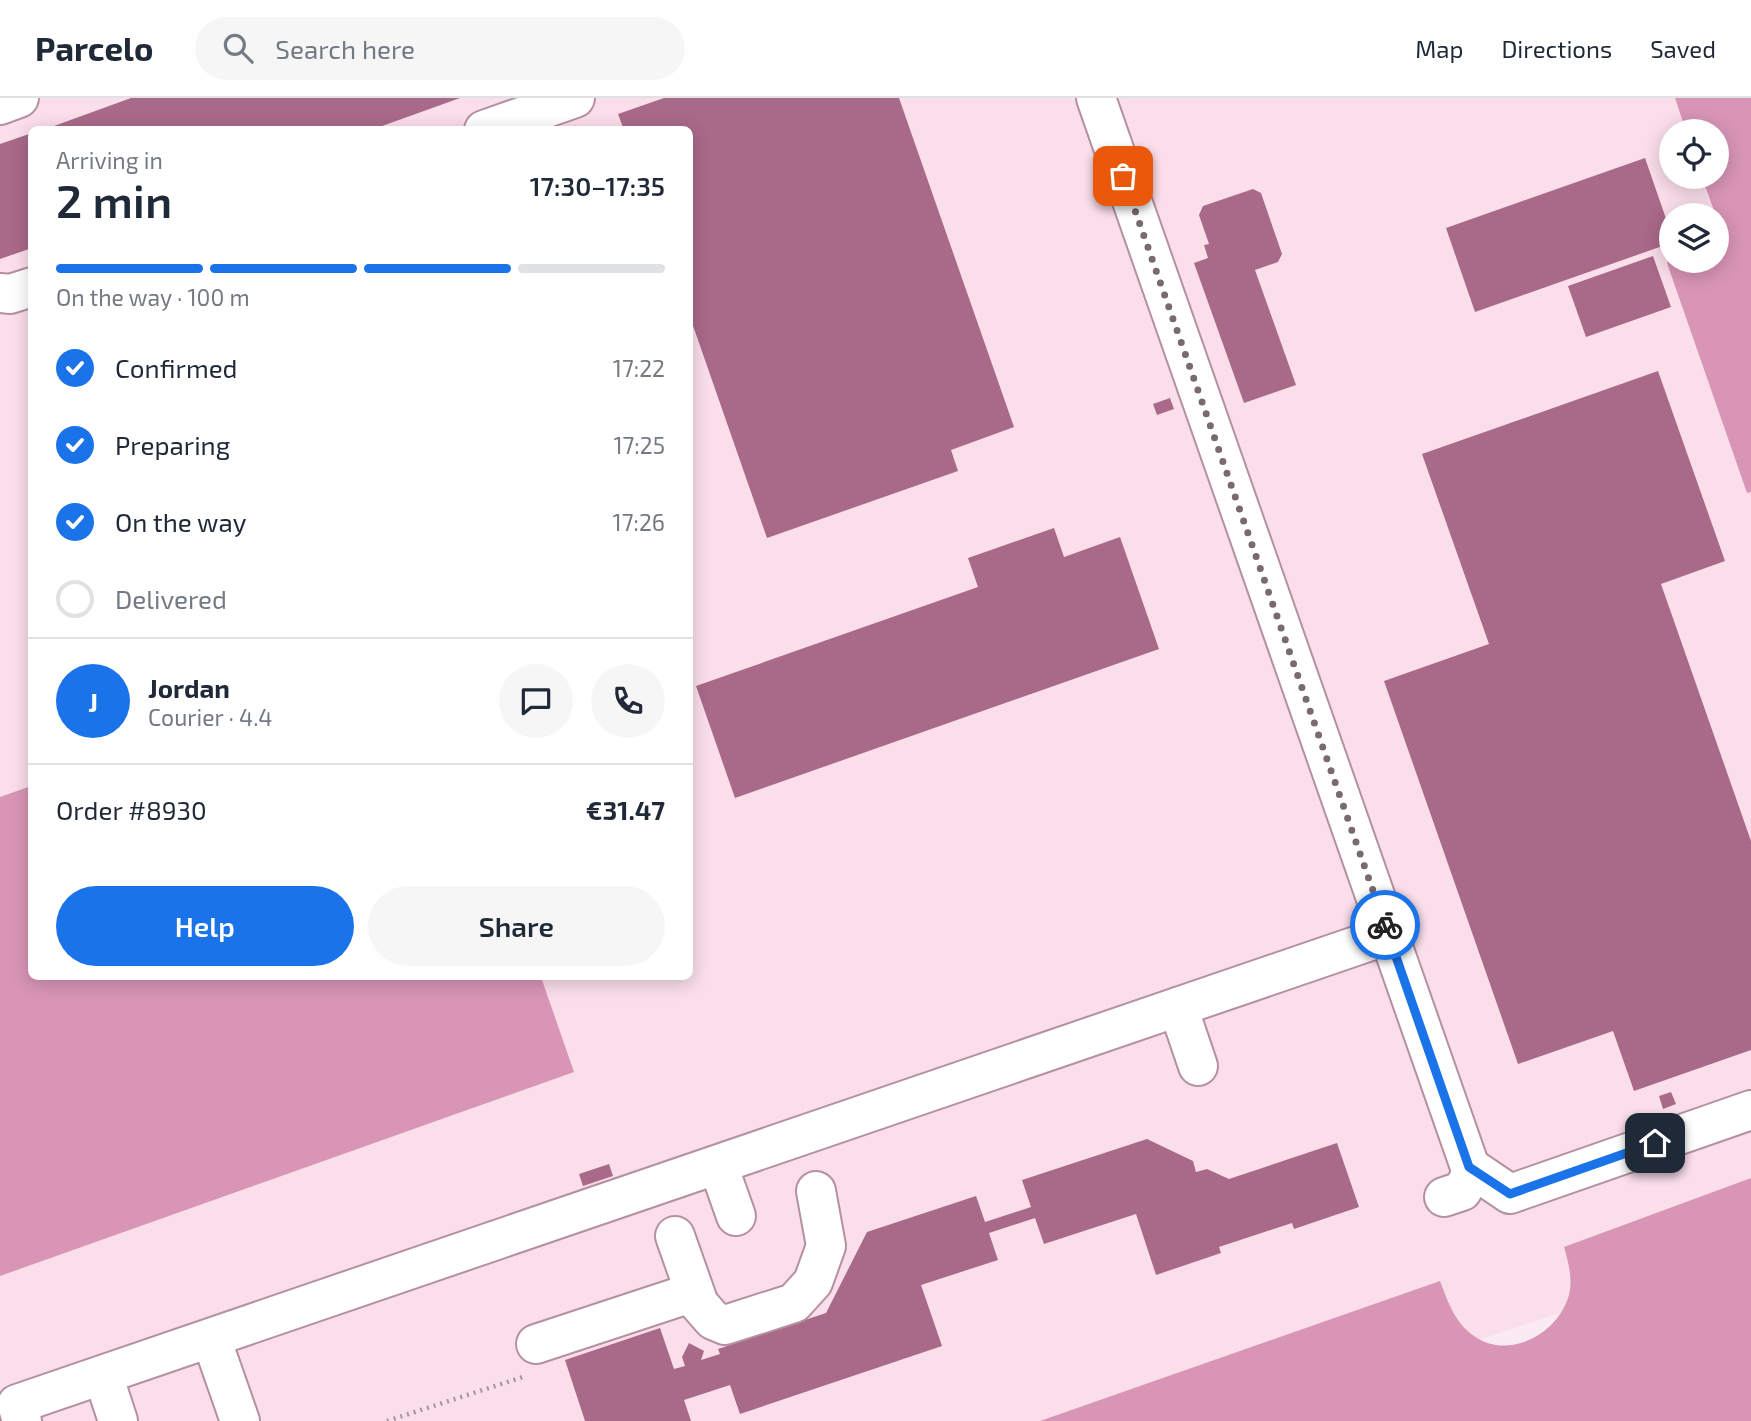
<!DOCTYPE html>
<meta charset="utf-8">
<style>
body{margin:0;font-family:"Exo 2",sans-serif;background:#f6f6f7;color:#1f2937;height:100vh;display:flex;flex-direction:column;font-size:26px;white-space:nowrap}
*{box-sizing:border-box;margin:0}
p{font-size:23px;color:#747a83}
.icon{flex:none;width:38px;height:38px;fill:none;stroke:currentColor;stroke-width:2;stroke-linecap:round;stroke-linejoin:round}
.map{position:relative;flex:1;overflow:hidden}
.drawer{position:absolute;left:28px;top:28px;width:665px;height:854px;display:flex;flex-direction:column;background:#fff;border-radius:10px;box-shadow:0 4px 18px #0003}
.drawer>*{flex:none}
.controls{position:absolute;left:1659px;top:21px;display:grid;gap:14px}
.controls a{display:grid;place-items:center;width:70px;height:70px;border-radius:50%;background:#fff;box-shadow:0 4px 18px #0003;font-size:35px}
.pin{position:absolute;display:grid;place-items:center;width:60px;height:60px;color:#fff;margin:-30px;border-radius:14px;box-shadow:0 4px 10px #0006}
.courier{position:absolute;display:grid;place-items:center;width:70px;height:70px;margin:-35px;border:5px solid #1a73e8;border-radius:50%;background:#fff;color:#222;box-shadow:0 2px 9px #0007}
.overview em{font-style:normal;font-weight:600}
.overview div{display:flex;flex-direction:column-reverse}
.overview{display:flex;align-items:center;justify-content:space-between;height:119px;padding:0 28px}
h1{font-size:46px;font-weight:600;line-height:52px}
.bar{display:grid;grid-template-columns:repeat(4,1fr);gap:10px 7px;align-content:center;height:84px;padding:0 28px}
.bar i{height:9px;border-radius:5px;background:#e0e1e3}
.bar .active{background:#1a73e8}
.bar p{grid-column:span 4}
.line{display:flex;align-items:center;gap:18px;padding:0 28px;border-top:2px solid #e0e1e3}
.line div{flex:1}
.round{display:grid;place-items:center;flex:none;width:74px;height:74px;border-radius:37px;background:#f6f6f7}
ol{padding:0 28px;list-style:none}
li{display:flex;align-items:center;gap:21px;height:77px}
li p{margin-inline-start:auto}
li .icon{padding:7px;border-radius:50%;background:#1a73e8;color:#fff;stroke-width:4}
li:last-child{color:#747a83}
li i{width:38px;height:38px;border:4px solid #e0e1e3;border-radius:50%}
.action{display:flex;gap:14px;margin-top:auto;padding:14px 28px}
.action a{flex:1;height:80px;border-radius:42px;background:#1a73e8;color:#fff;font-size:28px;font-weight:600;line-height:80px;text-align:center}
.action a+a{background:#f6f6f7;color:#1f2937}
header{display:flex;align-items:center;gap:42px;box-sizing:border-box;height:98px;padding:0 35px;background:#fff;border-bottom:2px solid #e0e1e3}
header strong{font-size:33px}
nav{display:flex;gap:38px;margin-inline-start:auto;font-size:24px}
.search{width:490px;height:63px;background:#f6f6f7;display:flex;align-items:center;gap:18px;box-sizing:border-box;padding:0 24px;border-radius:38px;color:#747a83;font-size:26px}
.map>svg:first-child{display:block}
.built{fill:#fadeea;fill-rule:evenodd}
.water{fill:#d995b6}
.building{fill:#a96989}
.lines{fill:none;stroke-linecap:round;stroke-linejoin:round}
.minor-casing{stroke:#b590a1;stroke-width:42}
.path{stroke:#a6969d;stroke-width:4.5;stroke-dasharray:2 5;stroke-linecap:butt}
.minor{stroke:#fff;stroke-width:38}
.done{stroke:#796970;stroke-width:7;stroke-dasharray:0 12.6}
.route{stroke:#1a73e8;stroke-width:9}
</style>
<header>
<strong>Parcelo</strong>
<div class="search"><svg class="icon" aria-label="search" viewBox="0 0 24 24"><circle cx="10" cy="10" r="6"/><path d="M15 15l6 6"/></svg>Search here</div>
<nav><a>Map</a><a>Directions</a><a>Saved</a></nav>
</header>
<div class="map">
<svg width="1751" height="1323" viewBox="0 0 1751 1323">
<rect width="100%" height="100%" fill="#faeaf1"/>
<path class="built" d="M0 0H1751V1152L1232 1323H0ZM32 32H690V878H32ZM1671 33H1717V79H1671ZM1671 117H1717V163H1671Z"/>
<g class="water">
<polygon points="1675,0 1751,0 1751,394 1747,395 1667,165 1671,157 1671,163 1717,163 1717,140 1723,138 1702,79 1717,79 1717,33 1686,33"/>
<polygon points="31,688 32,878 541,879 574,974 0,1178 0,699"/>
<path d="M1751 1080V1323H1040L1440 1183C1448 1204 1455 1225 1474 1238 1510 1264 1563 1233 1570 1192 1572 1177 1568 1163 1564 1149Z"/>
</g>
<g class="building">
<polygon points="131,0 460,0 371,32 43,32"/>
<polygon points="664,0 899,0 1014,329 951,352 958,373 767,440 690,219 690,32 624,32 618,16"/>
<polygon points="32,35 32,150 0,161 0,46"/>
<polygon points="1645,60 1671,135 1671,145 1475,214 1446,130"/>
<polygon points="1253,91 1261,95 1282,156 1278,164 1255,172 1296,287 1244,305 1194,165 1208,160 1204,147 1209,146 1199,117 1203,108"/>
<polygon points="1653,158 1671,209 1586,239 1568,188"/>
<polygon points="1658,273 1725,463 1661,486 1751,743 1751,952 1634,993 1613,933 1518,966 1384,583 1489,546 1422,356"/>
<polygon points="1170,300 1174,311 1157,317 1153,306"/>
<polygon points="1054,430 1064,459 1120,439 1159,551 735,700 696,588 978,489 968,460"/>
<polygon points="1671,994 1676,1006 1663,1011 1659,998"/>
<polygon points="1147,1041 1193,1063 1196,1074 1207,1071 1229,1081 1337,1045 1359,1109 1294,1131 1292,1125 1219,1149 1221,1155 1156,1177 1136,1116 1044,1146 1035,1120 989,1135 998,1162 921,1187 942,1248 740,1316 730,1287 684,1302 691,1323 585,1323 565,1262 660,1230 674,1271 685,1268 682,1259 689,1245 704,1253 701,1262 720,1256 718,1251 826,1215 867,1134 976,1098 985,1124 1031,1109 1022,1082"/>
<polygon points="609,1066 613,1078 583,1088 579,1076"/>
</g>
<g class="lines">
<defs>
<g id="minor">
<polyline points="1096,0 1470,1069 1510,1096 1751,1012"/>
<polyline points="0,7 19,0"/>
<polyline points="484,32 575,0"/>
<polyline points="0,195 10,196 32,189"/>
<polyline points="1178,909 1198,968"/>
<polyline points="718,1067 736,1118"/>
<polyline points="1444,1099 1462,1093 1474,1072"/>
<polyline points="675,1138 699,1206 713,1222 725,1227 794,1205 813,1184 826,1148 816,1093"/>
<polyline points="211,1240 240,1323"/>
<polyline points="536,1246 694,1194"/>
<polyline points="103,1277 118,1323"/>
<polyline points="22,1323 17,1306 1388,837"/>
</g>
</defs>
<use href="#minor" class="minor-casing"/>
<polyline class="path" points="387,1323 526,1278"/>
<use href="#minor" class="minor"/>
</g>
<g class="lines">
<polyline class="done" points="1123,78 1385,827"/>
<polyline class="route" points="1385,827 1469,1069 1510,1096 1655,1045"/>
</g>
</svg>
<div class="controls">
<a><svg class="icon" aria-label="locate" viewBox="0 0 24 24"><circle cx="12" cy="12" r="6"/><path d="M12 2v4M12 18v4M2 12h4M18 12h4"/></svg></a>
<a><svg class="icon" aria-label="layers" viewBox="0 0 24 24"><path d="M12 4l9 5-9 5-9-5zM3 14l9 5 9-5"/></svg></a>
</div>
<div class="pin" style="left:1123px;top:78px;background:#ea580c"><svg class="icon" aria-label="bag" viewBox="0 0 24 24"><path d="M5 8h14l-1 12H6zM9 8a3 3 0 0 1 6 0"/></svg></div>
<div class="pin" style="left:1655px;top:1045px;background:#1f2937"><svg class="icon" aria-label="home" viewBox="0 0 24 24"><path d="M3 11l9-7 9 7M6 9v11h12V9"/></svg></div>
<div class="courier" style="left:1385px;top:827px"><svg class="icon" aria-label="bike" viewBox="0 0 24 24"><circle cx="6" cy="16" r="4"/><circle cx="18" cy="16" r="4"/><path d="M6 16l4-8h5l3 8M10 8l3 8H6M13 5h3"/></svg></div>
<section class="drawer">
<div class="overview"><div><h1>2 min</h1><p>Arriving in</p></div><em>17:30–17:35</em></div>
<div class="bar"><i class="active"></i><i class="active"></i><i class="active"></i><i></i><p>On the way · 100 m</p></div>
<ol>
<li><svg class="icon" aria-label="check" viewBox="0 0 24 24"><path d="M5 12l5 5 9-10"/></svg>Confirmed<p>17:22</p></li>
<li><svg class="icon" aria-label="check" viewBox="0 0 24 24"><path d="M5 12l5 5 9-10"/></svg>Preparing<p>17:25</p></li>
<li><svg class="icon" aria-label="check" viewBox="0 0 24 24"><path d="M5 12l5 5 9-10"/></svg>On the way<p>17:26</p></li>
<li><i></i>Delivered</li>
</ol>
<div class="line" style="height:126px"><b class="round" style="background:#1a73e8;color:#fff">J</b><div><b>Jordan</b><p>Courier · 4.4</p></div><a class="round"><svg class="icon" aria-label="chat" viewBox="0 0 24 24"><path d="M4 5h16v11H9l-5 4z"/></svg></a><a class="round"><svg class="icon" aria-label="phone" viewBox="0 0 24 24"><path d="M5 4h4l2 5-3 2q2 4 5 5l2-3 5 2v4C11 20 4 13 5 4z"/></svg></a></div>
<div class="line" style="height:91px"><div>Order #8930</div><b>€31.47</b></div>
<div class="action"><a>Help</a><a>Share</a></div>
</section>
</div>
